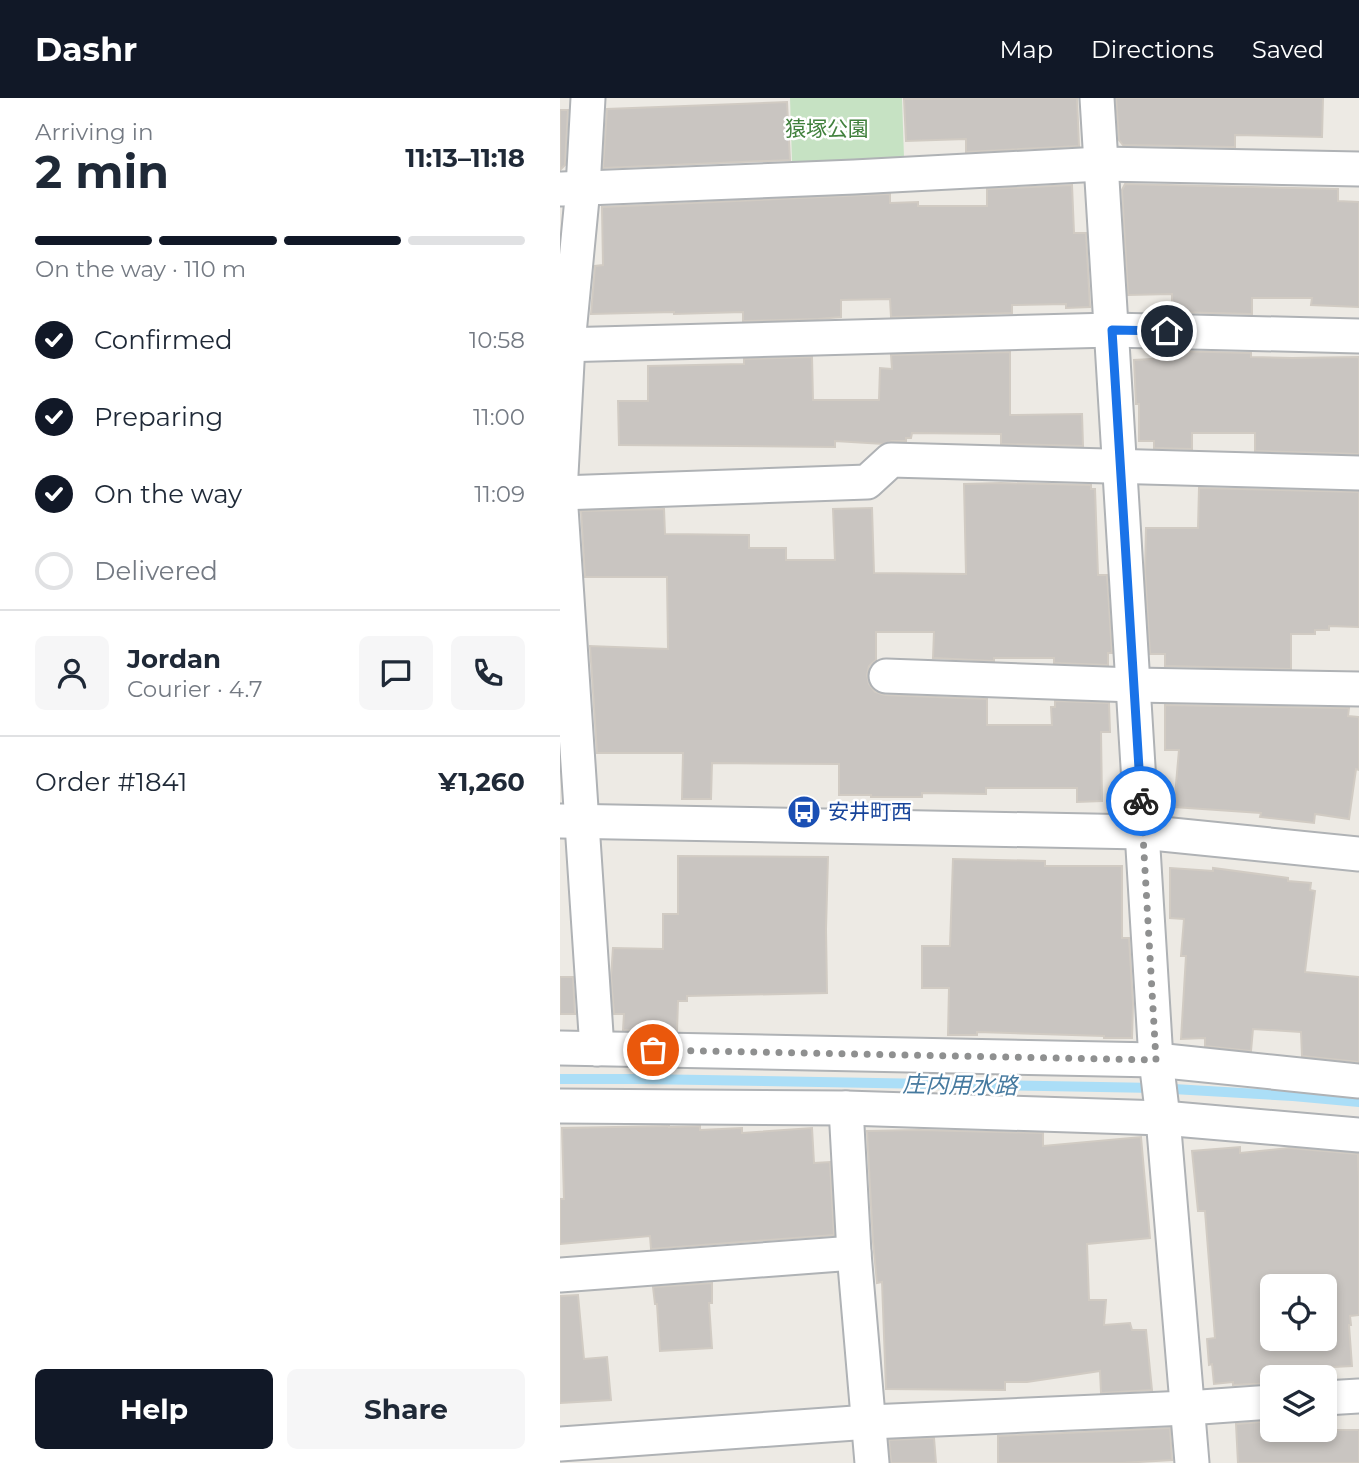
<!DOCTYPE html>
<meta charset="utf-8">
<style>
body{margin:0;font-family:Montserrat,"Noto Sans JP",sans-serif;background:#f6f6f7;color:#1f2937;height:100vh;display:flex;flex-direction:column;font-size:26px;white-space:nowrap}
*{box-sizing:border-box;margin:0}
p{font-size:23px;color:#747a83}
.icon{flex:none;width:38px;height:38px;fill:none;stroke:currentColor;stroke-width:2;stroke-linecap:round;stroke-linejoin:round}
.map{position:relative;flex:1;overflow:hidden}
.sheet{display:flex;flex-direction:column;background:#fff;width:560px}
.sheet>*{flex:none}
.tools{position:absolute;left:700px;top:1176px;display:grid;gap:14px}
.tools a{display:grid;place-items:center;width:77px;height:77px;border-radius:10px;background:#fff;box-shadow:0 4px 10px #0003;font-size:35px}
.pin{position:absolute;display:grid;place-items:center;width:60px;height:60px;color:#fff;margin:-30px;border:4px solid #fff;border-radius:50%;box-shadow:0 2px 7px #0007}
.courier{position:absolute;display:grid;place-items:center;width:70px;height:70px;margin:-35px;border:5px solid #1a73e8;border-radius:50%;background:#fff;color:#222;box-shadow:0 2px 9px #0007}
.summary em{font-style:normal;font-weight:700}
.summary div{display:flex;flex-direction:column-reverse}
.summary{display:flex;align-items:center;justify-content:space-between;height:119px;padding:0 35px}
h1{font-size:46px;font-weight:700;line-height:52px}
.bar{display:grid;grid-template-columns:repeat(4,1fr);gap:10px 7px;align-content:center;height:84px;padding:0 35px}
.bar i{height:9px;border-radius:5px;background:#e0e1e3}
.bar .active{background:#111827}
.bar p{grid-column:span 4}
.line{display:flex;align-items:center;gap:18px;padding:0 35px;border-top:2px solid #e0e1e3}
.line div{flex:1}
.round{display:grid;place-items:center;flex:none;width:74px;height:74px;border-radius:10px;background:#f6f6f7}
ol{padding:0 35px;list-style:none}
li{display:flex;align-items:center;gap:21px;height:77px}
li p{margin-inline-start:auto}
li .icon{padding:7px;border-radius:50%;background:#111827;color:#fff;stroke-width:4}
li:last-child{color:#747a83}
li i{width:38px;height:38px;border:4px solid #e0e1e3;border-radius:50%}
.primary-button{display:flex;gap:14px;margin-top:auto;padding:14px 35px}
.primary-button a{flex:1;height:80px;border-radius:10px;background:#111827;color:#fff;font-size:28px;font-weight:700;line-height:80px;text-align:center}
.primary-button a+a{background:#f6f6f7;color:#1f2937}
header{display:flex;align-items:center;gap:42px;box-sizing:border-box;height:98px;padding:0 35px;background:#111827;color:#fff}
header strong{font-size:33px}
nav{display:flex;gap:38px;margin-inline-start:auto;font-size:24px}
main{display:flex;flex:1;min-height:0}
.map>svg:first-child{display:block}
.green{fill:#c6e2c3}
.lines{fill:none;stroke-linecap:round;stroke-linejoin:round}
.stream{stroke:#abdef7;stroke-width:10}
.building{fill:#c9c5c1;stroke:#d1cbc3;stroke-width:2;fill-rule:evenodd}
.minor-casing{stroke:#afb2b5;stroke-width:37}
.minor{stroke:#fff;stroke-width:33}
.done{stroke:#8f9090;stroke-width:7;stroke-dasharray:0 12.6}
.route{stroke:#1a73e8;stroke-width:9}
.labels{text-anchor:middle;stroke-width:5;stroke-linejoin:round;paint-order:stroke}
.park-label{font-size:21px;fill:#41813d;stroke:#fff}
.transit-label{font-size:21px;fill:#164399;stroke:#fff;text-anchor:start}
.water-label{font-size:23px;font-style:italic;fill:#467a9f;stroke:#fff}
</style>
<header>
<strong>Dashr</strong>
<nav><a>Map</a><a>Directions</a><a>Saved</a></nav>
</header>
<main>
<section class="sheet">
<div class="summary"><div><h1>2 min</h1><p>Arriving in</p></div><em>11:13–11:18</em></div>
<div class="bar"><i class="active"></i><i class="active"></i><i class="active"></i><i></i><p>On the way · 110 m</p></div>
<ol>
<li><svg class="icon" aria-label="check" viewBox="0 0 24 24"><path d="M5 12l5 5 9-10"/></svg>Confirmed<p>10:58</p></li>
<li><svg class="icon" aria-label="check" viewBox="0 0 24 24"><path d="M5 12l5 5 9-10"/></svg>Preparing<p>11:00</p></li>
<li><svg class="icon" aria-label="check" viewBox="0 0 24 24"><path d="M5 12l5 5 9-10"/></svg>On the way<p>11:09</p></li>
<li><i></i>Delivered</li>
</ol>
<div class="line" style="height:126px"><a class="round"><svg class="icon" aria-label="person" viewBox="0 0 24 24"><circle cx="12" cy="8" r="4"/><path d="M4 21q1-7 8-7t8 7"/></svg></a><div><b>Jordan</b><p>Courier · 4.7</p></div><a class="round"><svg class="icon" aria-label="chat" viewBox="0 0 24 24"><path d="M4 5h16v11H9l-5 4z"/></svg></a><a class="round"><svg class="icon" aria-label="phone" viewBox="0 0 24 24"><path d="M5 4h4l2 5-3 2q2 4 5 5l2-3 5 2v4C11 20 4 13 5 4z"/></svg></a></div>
<div class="line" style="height:91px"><div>Order #1841</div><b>¥1,260</b></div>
<div class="primary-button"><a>Help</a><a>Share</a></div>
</section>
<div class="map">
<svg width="799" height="1365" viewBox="0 0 799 1365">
<rect width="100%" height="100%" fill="#edeae4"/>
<polygon class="green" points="230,0 342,0 344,60 232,64"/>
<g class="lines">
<polyline class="stream" points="0,981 83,981 596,990 733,998 799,1004"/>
</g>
<g class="building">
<polygon points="517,0 519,48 406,54 406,41 346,43 344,1"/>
<polygon points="556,0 763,0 762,39 675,37 675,49 563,47 559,42"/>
<polygon points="227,4 230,62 43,70 47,11"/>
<polygon points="0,12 8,12 5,67 0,72"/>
<polygon points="565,86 778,91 778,103 799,104 799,209 751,207 752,200 692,200 692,216 612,214 612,196 568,197 562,92"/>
<polygon points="512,87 514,135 526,135 530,209 506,210 506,206 452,207 452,215 331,219 330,201 281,202 281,219 258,221 183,223 183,214 114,216 114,214 31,216 35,168 43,167 42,109 330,96 330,105 358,104 358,108 427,108 427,91"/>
<polygon points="611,253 691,255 691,259 732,260 799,259 799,356 695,353 695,335 632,335 632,351 594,350 594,343 579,343 579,306 576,306 574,262 610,260"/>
<polygon points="450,254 450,317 522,316 523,348 441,346 441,336 352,335 351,340 346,340 346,343 332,343 324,346 275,343 275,349 59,347 58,303 88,303 88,268 184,266 184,261 252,259 253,302 319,302 320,270 332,271 331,257"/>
<polygon points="441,385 531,387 531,391 535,391 538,477 547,477 552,555 548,555 548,567 494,565 494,560 434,560 434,563 373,560 374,534 316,534 316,562 309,568 307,577 309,586 315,594 325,597 427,601 427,627 492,627 491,609 495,609 495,603 549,605 550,634 541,634 542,703 517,704 517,690 426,690 426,696 362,695 362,699 311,699 311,697 279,697 279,666 152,665 151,701 122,701 123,655 37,655 30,548 108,551 107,479 25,479 21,413 104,411 105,436 189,437 189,450 226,450 226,462 275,462 273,411 312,410 314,475 406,476 404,386"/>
<polygon points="639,390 799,394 799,529 769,528 769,532 755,532 755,536 731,536 731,571 605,568 605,556 590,556 585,474 586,430 638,430"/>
<polygon points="605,607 789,610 788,618 799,619 799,672 796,671 789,721 755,716 754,725 700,719 701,715 614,709 619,652 605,652"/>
<polygon points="118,758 268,759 266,831 267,895 127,898 127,903 118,903 117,933 63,932 64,916 54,916 51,879 53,850 103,851 103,816 118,816"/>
<polygon points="393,761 485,763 485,768 562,768 562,840 569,840 573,906 572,940 544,940 544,938 417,934 417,937 388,937 389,890 362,890 362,848 390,848"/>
<polygon points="610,770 653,773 653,770 728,780 728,783 751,785 750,792 755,793 745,874 799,879 799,964 742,958 741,934 693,931 691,953 645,948 645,940 621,941 626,858 621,858 624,821 610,820"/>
<polygon points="0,879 13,879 15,916 0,916"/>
<polygon points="109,1028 109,1029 140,1028 140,1032 182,1030 182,1035 252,1030 254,1065 270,1064 274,1137 91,1151 90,1138 0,1146 0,1101 4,1101 2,1030"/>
<polygon points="359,1032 483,1035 483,1048 581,1039 590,1140 527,1146 529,1202 546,1202 544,1227 570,1225 572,1232 586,1232 592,1292 541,1295 540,1273 467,1284 445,1284 445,1292 326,1291 322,1184 317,1185 313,1144 307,1033"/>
<path d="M680 1049V1055L729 1050 798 1056 799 1080V1217L790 1218 791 1227H789L792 1268 712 1272V1285L673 1287V1284L654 1286 652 1266 649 1267 647 1241 655 1240 645 1113H638L632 1053ZM712 1188H765V1241H712Z"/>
<polygon points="152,1185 152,1205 149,1205 152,1250 100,1253 97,1206 95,1206 93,1189"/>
<polygon points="18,1197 24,1261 47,1259 51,1302 0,1305 0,1198"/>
<polygon points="712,1323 712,1332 799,1332 799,1365 678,1365 676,1326"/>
<polygon points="610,1330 612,1362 562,1365 438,1365 438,1338"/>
<polygon points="374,1340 376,1365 331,1365 329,1342"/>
</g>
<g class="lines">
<defs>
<g id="minor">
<polyline points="28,0 23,90 8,246 0,395 37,951"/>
<polyline points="537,0 596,962 603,1020 632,1365"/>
<polyline points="2,91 294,79 541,66 799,71"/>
<polyline points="0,247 552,232 799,238"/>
<polyline points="0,395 307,384 331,362 799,375"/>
<polyline points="326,578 574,587 799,591"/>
<polyline points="1,723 582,734 799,756"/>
<polyline points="0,950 596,962 799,983"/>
<polyline points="0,1008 286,1010 603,1020 799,1037"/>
<polyline points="286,1010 294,1155 312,1365"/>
<polyline points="0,1177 294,1155"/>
<polyline points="765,1300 799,1298"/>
<polyline points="0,1346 309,1324 627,1310 712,1304"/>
</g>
</defs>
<use href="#minor" class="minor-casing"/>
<use href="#minor" class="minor"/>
</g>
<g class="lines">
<polyline class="done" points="93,952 596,962 581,703"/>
<polyline class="route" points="581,703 552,232 607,233"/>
</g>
<defs>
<symbol id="bus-disc" viewBox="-11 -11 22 22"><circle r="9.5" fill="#1a4fb4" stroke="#fff"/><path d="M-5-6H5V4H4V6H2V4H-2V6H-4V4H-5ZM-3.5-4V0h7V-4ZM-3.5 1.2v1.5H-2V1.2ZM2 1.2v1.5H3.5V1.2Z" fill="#fff"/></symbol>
</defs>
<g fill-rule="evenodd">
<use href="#bus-disc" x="225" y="695" width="38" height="38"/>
</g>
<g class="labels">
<g class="park-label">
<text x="267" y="38">猿塚公園</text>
</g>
<g class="transit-label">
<text x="268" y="721">安井町西</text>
</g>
<g class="water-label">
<text transform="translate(400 987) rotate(1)" y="8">庄内用水路</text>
</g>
</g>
</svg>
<div class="tools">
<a><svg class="icon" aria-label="locate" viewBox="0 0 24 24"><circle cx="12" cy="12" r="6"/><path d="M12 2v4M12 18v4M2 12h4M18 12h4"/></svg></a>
<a><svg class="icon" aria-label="layers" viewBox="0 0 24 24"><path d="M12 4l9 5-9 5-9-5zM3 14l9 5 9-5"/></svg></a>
</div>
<div class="pin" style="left:93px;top:952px;background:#ea580c"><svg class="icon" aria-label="bag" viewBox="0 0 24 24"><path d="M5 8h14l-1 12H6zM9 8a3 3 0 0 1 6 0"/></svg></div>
<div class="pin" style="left:607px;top:233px;background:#1f2937"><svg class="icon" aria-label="home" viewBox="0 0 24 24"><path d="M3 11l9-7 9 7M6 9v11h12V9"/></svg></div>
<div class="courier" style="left:581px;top:703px"><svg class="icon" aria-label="bike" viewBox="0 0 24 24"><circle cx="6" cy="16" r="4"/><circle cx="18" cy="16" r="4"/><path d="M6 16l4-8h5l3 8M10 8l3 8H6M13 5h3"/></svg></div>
</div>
</main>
